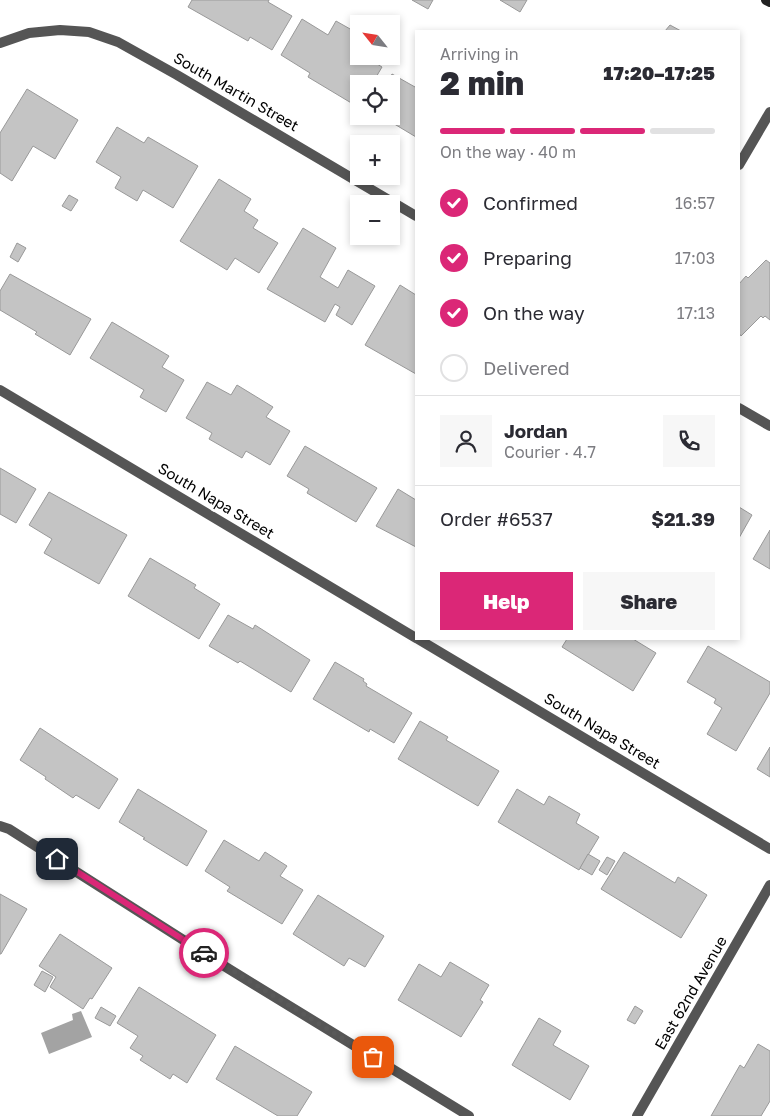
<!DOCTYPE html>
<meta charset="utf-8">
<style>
body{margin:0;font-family:"Golos Text",sans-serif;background:#f7f7f7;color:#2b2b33;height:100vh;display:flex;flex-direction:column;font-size:19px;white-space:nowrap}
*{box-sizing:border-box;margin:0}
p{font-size:16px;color:#7c7c81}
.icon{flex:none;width:28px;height:28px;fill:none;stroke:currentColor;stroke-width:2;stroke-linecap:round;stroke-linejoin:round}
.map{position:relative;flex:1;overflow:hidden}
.sheet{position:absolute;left:415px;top:30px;width:325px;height:610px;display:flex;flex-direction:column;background:#fff;border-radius:0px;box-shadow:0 2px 8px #0003}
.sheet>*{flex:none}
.needle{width:32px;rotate:300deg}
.fabs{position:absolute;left:350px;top:15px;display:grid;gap:10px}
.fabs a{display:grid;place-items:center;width:50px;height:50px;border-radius:0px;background:#fff;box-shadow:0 2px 8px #0003;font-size:25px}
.pin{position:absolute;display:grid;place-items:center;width:42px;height:42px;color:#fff;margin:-21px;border-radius:10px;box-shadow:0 2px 8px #0006}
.courier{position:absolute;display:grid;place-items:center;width:50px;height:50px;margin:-25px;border:4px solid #db2777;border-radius:50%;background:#fff;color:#222;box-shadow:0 1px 6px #0007}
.overview em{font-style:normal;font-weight:800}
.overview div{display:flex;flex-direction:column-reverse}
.overview{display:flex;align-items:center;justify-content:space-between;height:85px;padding:0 25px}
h1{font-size:32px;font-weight:800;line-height:38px}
.bar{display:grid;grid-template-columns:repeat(4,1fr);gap:8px 5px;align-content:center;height:60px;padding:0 25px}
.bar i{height:6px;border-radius:4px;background:#e1e1e2}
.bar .selected{background:#db2777}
.bar p{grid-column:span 4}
.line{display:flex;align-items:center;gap:12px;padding:0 25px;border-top:1px solid #e1e1e2}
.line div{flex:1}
.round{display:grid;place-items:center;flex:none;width:52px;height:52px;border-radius:0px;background:#f7f7f7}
ol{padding:0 25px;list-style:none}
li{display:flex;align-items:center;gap:15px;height:55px}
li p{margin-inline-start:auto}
li .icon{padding:5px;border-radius:50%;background:#db2777;color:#fff;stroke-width:4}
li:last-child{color:#7c7c81}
li i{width:28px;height:28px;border:2px solid #e1e1e2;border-radius:50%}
.primary-button{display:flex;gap:10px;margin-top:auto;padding:10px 25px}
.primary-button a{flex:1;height:58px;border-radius:0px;background:#db2777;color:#fff;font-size:20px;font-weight:800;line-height:58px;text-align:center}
.primary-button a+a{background:#f7f7f7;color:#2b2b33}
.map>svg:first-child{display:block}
.water{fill:#a3a3a3}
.building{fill:#c4c4c4;stroke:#999}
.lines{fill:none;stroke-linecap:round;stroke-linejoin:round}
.street{stroke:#555;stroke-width:10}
.secondary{stroke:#222;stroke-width:10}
.done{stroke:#595959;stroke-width:5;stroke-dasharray:0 9}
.route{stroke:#db2777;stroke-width:6}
.labels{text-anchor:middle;stroke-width:5;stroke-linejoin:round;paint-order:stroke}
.street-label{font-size:15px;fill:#000;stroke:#fff}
</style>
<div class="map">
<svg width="770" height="1116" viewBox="0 0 770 1116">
<rect width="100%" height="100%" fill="#fff"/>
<polygon class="water" points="81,1011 92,1037 49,1054 41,1033 73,1020 72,1014"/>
<g class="building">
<polygon points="192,0 269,0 268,2 292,16 272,50 250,37 248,41 188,7"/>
<polygon points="412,0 433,0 428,9"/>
<polygon points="500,0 527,0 520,12"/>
<polygon points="302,19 328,35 336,21 359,34 359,56 364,56 382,67 372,84 359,84 358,107 308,77 310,73 281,55"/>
<polygon points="670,25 681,31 665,31"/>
<polygon points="392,74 415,87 416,85 416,137 381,116 391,116 391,84 387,84"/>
<polygon points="27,89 78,120 55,159 33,146 12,181 0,173 0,133"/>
<polygon points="117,127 144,143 148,137 198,166 173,208 143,190 137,201 115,188 121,177 96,162"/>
<polygon points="219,179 251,199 244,211 258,220 253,228 278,243 259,273 235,258 227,270 180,241"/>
<polygon points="69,195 78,200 71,211 62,206"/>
<polygon points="303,228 336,248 320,277 338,288 348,270 375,286 352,325 336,315 340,307 335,304 325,322 267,289"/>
<polygon points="17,243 26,248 18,262 10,257"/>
<polygon points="766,260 770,263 770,320 765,316 763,318 761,316 741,336 739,333 739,284 746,276 748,278"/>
<polygon points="10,274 91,319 70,355 35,334 37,332 0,310 0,291"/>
<polygon points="400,285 416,295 416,374 365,345"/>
<polygon points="112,322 169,356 162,367 184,380 166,412 140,397 144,390 90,358"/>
<polygon points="207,382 231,395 237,385 273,407 266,417 290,431 270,465 246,451 242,458 209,439 212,433 186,418"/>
<polygon points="305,446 377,488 356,522 307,493 309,489 287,476"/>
<polygon points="0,468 36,489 16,523 0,514"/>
<polygon points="398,489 416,500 416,547 376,526"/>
<polygon points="49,492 127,535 99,584 44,553 52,539 29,525"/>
<polygon points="739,507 752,515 739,538"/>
<polygon points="770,530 770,569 753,559"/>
<polygon points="150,558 196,585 194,588 220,604 199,639 128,596"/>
<polygon points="228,615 253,629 255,625 310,660 291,692 240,661 238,663 209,646"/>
<polygon points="567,639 633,639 656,653 633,691 562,647"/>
<polygon points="708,646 770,682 770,693 736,751 707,734 722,708 714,703 716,699 687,682"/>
<polygon points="335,662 364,679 363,681 367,684 366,686 412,713 394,743 370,729 369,732 313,699"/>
<polygon points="420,721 448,737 446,740 499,771 478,806 398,759"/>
<polygon points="40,728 118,779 99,809 76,795 73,798 45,779 46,777 20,760"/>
<polygon points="770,747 770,777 757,769"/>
<polygon points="138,789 207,831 187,866 143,839 145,838 119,822"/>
<polygon points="517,789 544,805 549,796 580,814 576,823 599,837 579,870 498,822"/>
<polygon points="224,840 259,861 265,852 287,866 280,876 303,890 282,924 227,891 230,887 205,871"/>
<polygon points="624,852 675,883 678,877 707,895 681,938 601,889"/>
<polygon points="588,854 600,861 592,875 580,868"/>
<polygon points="607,857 615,861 607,875 599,870"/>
<polygon points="0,894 27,909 1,954 0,954"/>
<polygon points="318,895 384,936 365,967 349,958 344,966 293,934"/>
<polygon points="60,934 112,968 92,999 90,998 83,1009 50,987 56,977 39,966"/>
<polygon points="450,962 489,985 480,1000 483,1002 461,1037 398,1000 419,964 441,977"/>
<polygon points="42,971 53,977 45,992 34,985"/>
<polygon points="139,987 216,1035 187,1083 173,1074 170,1079 140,1060 143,1056 130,1048 138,1036 117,1023"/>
<polygon points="635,1006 643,1011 635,1024 627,1020"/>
<polygon points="101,1007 116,1016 110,1026 95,1018"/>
<polygon points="539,1018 561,1031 553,1045 589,1066 570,1100 512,1065"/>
<polygon points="758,1044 770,1051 770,1101 761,1116 711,1116 740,1065 744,1068"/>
<polygon points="235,1046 312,1092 297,1116 278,1116 216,1079"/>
</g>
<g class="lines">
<g class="street">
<polyline points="0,43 29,33 60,30 89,32 118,42 177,75 416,216"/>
<polyline points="739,165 770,112"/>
<polyline points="0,390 416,638"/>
<polyline points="739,408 770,426"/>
<polyline points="418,639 770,849"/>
<polyline points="0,826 9,829 229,969 469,1116"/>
<polyline points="637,1116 770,885"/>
</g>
<polyline class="secondary" points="766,0 770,2"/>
</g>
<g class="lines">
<polyline class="done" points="204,953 373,1057"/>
<polyline class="route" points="57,859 204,953"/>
</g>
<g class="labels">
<g class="street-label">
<text transform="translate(236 92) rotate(30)" y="5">South Martin Street</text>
<text transform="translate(216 501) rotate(31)" y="5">South Napa Street</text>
<text transform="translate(602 731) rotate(31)" y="5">South Napa Street</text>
<text transform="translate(691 993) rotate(-60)" y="5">East 62nd Avenue</text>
</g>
</g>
</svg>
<div class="fabs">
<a><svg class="needle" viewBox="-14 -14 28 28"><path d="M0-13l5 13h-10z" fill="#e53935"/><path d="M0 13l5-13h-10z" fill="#7c7c81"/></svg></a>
<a><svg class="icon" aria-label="locate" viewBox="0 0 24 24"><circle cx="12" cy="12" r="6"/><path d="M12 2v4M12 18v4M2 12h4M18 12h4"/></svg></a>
<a>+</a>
<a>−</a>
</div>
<div class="pin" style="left:373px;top:1057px;background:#ea580c"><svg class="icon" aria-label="bag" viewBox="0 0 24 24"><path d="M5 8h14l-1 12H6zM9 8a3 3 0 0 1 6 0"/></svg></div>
<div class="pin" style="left:57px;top:859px;background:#1f2937"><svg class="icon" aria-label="home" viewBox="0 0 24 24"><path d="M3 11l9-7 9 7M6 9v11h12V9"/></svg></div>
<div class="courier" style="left:204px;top:953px"><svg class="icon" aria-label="car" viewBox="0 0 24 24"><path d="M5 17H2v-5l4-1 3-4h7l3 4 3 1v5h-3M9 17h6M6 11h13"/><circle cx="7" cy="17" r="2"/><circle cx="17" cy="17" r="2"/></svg></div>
<section class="sheet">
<div class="overview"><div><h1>2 min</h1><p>Arriving in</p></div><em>17:20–17:25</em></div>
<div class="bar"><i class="selected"></i><i class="selected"></i><i class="selected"></i><i></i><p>On the way · 40 m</p></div>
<ol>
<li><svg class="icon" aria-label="check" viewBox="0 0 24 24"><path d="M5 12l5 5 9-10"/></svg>Confirmed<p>16:57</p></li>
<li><svg class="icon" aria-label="check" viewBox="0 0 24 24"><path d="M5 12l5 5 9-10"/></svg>Preparing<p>17:03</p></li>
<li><svg class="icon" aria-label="check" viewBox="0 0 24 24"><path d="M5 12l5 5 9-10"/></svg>On the way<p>17:13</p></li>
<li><i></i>Delivered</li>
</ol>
<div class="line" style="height:90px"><a class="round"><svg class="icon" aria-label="person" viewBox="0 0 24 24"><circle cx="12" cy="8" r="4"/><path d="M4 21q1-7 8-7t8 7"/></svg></a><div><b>Jordan</b><p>Courier · 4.7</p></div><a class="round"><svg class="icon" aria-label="phone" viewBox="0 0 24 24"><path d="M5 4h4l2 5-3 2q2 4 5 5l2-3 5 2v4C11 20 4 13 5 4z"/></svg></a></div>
<div class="line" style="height:65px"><div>Order #6537</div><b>$21.39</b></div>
<div class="primary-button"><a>Help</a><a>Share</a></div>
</section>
</div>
